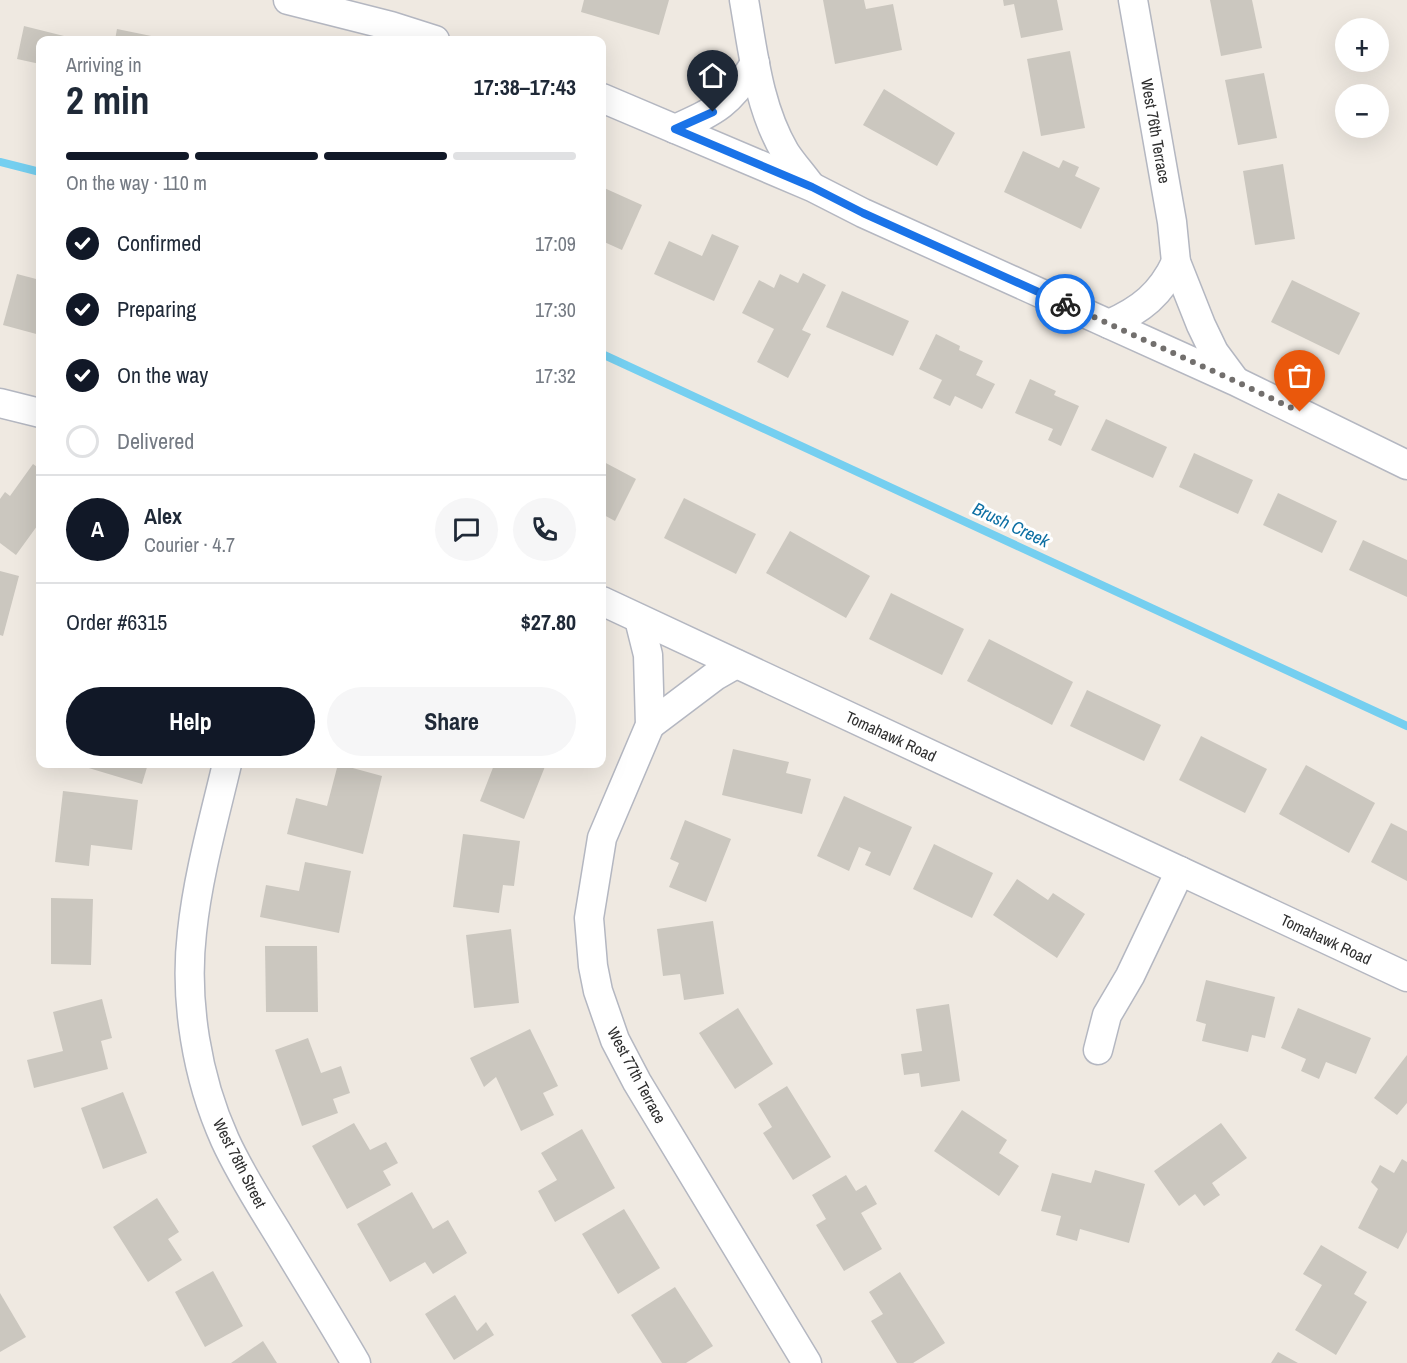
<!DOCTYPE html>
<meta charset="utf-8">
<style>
body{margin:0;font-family:"Archivo Narrow",sans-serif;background:#f6f6f7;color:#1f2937;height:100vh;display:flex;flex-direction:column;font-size:22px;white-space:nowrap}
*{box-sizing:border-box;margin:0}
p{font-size:20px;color:#747a83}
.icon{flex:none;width:33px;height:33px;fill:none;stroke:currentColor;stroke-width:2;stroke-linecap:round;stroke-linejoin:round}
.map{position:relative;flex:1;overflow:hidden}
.details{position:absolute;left:36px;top:36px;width:570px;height:732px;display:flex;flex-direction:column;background:#fff;border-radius:12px;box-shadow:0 6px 24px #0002}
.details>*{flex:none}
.fabs{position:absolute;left:1335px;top:18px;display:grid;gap:12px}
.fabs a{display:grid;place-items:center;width:54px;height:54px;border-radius:50%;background:#fff;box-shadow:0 6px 24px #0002;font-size:30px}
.pin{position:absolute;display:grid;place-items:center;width:51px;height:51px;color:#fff;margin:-62px -26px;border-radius:50% 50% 50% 0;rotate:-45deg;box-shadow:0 0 6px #0007}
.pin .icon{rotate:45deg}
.courier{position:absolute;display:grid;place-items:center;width:60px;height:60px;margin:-30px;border:4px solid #1a73e8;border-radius:50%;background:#fff;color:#222;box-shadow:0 2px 8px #0007}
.summary em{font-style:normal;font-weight:700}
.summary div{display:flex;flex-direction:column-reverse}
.summary{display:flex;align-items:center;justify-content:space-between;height:102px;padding:0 30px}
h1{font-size:39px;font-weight:700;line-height:45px}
.bar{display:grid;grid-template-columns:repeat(4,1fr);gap:9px 6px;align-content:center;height:72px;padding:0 30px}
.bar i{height:8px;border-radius:4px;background:#e0e1e3}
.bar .active{background:#111827}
.bar p{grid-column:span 4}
.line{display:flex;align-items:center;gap:15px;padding:0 30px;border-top:2px solid #e0e1e3}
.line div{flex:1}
.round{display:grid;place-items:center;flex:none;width:63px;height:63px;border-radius:32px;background:#f6f6f7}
ol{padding:0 30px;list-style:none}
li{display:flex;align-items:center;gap:18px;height:66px}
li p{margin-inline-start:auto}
li .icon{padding:6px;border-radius:50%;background:#111827;color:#fff;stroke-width:4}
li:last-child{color:#747a83}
li i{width:33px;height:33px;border:3px solid #e0e1e3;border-radius:50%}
.action{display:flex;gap:12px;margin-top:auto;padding:12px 30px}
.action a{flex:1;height:69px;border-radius:36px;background:#111827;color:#fff;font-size:24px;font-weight:700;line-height:69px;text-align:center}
.action a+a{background:#f6f6f7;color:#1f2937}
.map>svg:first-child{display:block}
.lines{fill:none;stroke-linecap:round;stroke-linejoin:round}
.stream{stroke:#75cff0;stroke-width:8}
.building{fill:#cbc7bf}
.minor-casing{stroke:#b4b7c1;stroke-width:31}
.minor{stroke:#fff;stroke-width:28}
.done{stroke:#726f6d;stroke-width:6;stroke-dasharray:0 10.8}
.route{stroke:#1a73e8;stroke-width:8}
.labels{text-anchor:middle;stroke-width:6;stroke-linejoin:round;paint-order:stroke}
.street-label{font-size:16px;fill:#2e2e2e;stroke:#fff}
.water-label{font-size:18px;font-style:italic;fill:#0d6fa3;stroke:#fff}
</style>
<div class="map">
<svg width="1407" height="1363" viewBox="0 0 1407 1363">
<rect width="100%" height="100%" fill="#efe9e1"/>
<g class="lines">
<g class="stream">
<polyline points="0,162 40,172"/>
<polyline points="602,354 1407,726"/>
</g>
</g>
<g class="building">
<polygon points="584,0 669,0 659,35 581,12"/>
<polygon points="823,0 864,0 866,9 893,4 902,50 835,64"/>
<polygon points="1003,0 1057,0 1063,30 1021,38 1014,4 1004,6"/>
<polygon points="1210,0 1252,0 1262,48 1221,56"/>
<polygon points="24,26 80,40 40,40 40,64 17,59"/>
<polygon points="117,29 166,39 166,40 115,40"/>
<polygon points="1070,51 1085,128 1041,136 1027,59"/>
<polygon points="1264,73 1277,138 1238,145 1225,80"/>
<polygon points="884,89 955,133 937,166 863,125"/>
<polygon points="1023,151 1059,168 1063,160 1079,167 1075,176 1100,188 1081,229 1004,192"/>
<polygon points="1283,164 1295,239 1255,245 1243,171"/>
<polygon points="602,187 642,205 622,250 602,241"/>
<polygon points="712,234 739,246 714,301 654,274 669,241 702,256"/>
<polygon points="803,273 826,285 802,330 811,334 788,378 757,362 774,329 742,313 759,280 774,288 780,274 798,283"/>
<polygon points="17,274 40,280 40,335 3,325"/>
<polygon points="1292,280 1360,313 1339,355 1271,322"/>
<polygon points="842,291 909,321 893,356 826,327"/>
<polygon points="936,334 960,346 959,350 983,361 976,375 995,384 982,409 955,396 950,406 933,398 942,380 919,369"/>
<polygon points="1030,379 1056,391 1054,395 1079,406 1061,446 1048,440 1053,429 1015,413"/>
<polygon points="1106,419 1167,447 1153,478 1091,450"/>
<polygon points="1194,453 1253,480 1238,514 1179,487"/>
<polygon points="602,461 636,479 615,521 602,514"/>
<polygon points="33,464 40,469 40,522 16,555 0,543 0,499 5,492 10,496"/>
<polygon points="1278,493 1337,521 1322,553 1263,525"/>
<polygon points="684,498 756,534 736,574 664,538"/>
<polygon points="790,531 870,576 846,618 766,573"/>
<polygon points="1363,540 1407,560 1407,597 1349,570"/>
<polygon points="0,571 19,576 3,636 0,635"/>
<polygon points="891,593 964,629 942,675 869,639"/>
<polygon points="989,639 1073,682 1052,725 967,681"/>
<polygon points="1087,690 1161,725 1144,761 1070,726"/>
<polygon points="1201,736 1267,769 1245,813 1179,780"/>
<polygon points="733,749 789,762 786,773 811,779 802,814 722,795"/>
<polygon points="83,764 148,764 142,784 82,766"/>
<polygon points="338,764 382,776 363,854 287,834 296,798 327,806"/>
<polygon points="490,764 546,764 524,819 480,801 494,765"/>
<polygon points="1306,765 1375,803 1349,853 1279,814"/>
<polygon points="63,791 138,800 132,850 91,845 89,866 55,862"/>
<polygon points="844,796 912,827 890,876 865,865 871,852 859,847 849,871 817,856"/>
<polygon points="685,820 731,839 706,902 669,887 679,863 670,859"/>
<polygon points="1391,823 1407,831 1407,881 1371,862"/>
<polygon points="463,834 520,841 514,886 503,885 499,913 453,907"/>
<polygon points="934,844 993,873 972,918 913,889"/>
<polygon points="305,862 351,871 339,933 260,917 266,885 299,891"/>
<polygon points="1017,879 1048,900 1053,893 1085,914 1057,958 993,915"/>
<polygon points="51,898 93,899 91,965 51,964"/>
<polygon points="713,921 724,994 684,1000 680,974 663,976 657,929"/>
<polygon points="511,929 519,1003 474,1008 466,935"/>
<polygon points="265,946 317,946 318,1012 266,1012"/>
<polygon points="1206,980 1275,997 1265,1038 1252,1035 1248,1052 1202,1041 1206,1024 1196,1021"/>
<polygon points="102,999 112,1038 101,1041 108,1069 34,1088 27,1060 63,1051 53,1012"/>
<polygon points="949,1004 960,1081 921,1087 919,1073 904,1075 901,1054 922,1051 916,1009"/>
<polygon points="738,1008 773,1064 735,1089 699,1033"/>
<polygon points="1298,1008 1371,1038 1356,1074 1326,1062 1319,1079 1301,1071 1306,1059 1281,1048"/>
<polygon points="530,1029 558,1086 543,1093 554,1115 521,1131 496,1077 484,1087 470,1058"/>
<polygon points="308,1038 321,1073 341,1066 350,1093 333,1099 338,1113 302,1126 275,1050"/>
<polygon points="1407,1055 1407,1103 1397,1115 1374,1098"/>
<polygon points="787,1086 831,1157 793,1180 763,1133 772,1127 758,1104"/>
<polygon points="123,1092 147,1153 103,1169 81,1108"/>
<polygon points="962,1110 1007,1140 999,1153 1019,1166 999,1196 934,1151"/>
<polygon points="354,1123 370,1150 386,1142 398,1163 383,1171 391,1185 347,1209 312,1146"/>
<polygon points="1221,1123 1247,1158 1212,1183 1220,1195 1204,1206 1195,1194 1179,1206 1154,1171"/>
<polygon points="582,1129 615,1188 555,1222 538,1191 557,1180 541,1153"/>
<polygon points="1402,1159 1407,1162 1407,1232 1398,1249 1358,1228 1378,1189 1371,1182 1380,1165 1394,1173"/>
<polygon points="1095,1170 1145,1184 1129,1243 1080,1229 1077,1241 1056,1235 1061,1216 1041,1211 1052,1173 1091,1183"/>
<polygon points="846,1175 856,1191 866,1185 877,1204 861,1213 882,1249 844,1271 816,1225 826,1219 812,1195"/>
<polygon points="412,1192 433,1229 448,1220 467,1253 433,1274 425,1262 390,1282 357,1224"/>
<polygon points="157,1198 179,1232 168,1239 182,1260 148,1282 113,1227"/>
<polygon points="624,1209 660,1268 618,1294 582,1234"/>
<polygon points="1321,1245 1367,1272 1354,1294 1367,1302 1336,1355 1295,1330 1322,1285 1303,1274"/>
<polygon points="213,1271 243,1326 205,1347 175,1292"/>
<polygon points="900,1272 945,1343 913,1363 897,1363 871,1321 883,1314 869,1292"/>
<polygon points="675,1287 713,1346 686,1363 662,1363 631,1315"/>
<polygon points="0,1293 26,1337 0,1352"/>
<polygon points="455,1295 477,1331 486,1322 494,1335 454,1360 425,1314"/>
<polygon points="263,1341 277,1363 231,1363"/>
<polygon points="1278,1352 1298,1363 1271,1363"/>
</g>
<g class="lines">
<defs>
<g id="minor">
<polyline points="288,0 391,26 435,40"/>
<path d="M744 0C753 51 758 106 785 152 792 163 802 174 810 185"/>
<polyline points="1133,0 1172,222 1176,262 1201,325 1214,352 1234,379"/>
<polyline points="602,98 812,187 863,213 1235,381 1407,465"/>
<path d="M675 129C717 110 730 104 755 63"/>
<path d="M1109 324C1141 310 1161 294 1176 262"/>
<polyline points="0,403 40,413"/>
<polyline points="602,601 1407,977"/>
<polyline points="639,619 648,655 650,725 602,838 589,918 593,966 598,991 615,1040 637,1082 807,1363"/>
<polyline points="650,725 715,676 736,664"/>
<path d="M227 764C214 819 198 875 192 932 184 1001 197 1078 225 1140 240 1173 260 1204 279 1235 305 1278 331 1320 356 1363"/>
<polyline points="1098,1050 1107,1015 1130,976 1180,871"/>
</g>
</defs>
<use href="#minor" class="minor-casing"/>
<use href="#minor" class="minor"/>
</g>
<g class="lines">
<polyline class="done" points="1065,304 1235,381 1300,412"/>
<polyline class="route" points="713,112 675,129 812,187 863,213 1065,304"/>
</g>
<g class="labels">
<g class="street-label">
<text transform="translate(1156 131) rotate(80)" y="6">West 76th Terrace</text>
<text transform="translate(891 736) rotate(25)" y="6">Tomahawk Road</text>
<text transform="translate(1326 939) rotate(25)" y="6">Tomahawk Road</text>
<text transform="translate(637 1075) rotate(62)" y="6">West 77th Terrace</text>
<text transform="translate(240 1163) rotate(63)" y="6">West 78th Street</text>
</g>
<g class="water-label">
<text transform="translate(1011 525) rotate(25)" y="6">Brush Creek</text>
</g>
</g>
</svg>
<div class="fabs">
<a>+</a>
<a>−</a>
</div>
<div class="pin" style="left:1300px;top:412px;background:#ea580c"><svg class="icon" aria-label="bag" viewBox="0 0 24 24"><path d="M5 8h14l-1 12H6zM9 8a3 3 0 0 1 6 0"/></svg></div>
<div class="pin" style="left:713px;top:112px;background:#1f2937"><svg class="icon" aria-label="home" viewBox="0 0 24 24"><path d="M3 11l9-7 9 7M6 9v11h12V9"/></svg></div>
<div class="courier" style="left:1065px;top:304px"><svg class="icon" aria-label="bike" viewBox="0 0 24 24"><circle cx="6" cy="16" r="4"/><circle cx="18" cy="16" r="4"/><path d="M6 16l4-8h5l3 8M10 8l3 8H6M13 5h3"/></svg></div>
<section class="details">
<div class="summary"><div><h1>2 min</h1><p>Arriving in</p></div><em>17:38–17:43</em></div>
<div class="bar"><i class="active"></i><i class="active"></i><i class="active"></i><i></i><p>On the way · 110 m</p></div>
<ol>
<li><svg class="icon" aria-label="check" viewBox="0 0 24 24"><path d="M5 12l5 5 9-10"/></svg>Confirmed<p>17:09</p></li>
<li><svg class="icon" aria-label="check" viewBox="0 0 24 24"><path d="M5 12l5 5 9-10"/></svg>Preparing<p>17:30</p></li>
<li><svg class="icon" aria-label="check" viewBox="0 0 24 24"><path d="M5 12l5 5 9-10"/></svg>On the way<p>17:32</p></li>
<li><i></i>Delivered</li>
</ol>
<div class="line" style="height:108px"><b class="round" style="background:#111827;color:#fff">A</b><div><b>Alex</b><p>Courier · 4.7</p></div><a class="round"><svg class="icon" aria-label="chat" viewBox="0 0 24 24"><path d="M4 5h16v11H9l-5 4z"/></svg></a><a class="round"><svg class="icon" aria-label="phone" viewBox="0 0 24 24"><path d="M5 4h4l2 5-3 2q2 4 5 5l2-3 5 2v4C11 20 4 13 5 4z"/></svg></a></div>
<div class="line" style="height:78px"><div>Order #6315</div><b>$27.80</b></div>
<div class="action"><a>Help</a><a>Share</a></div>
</section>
</div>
